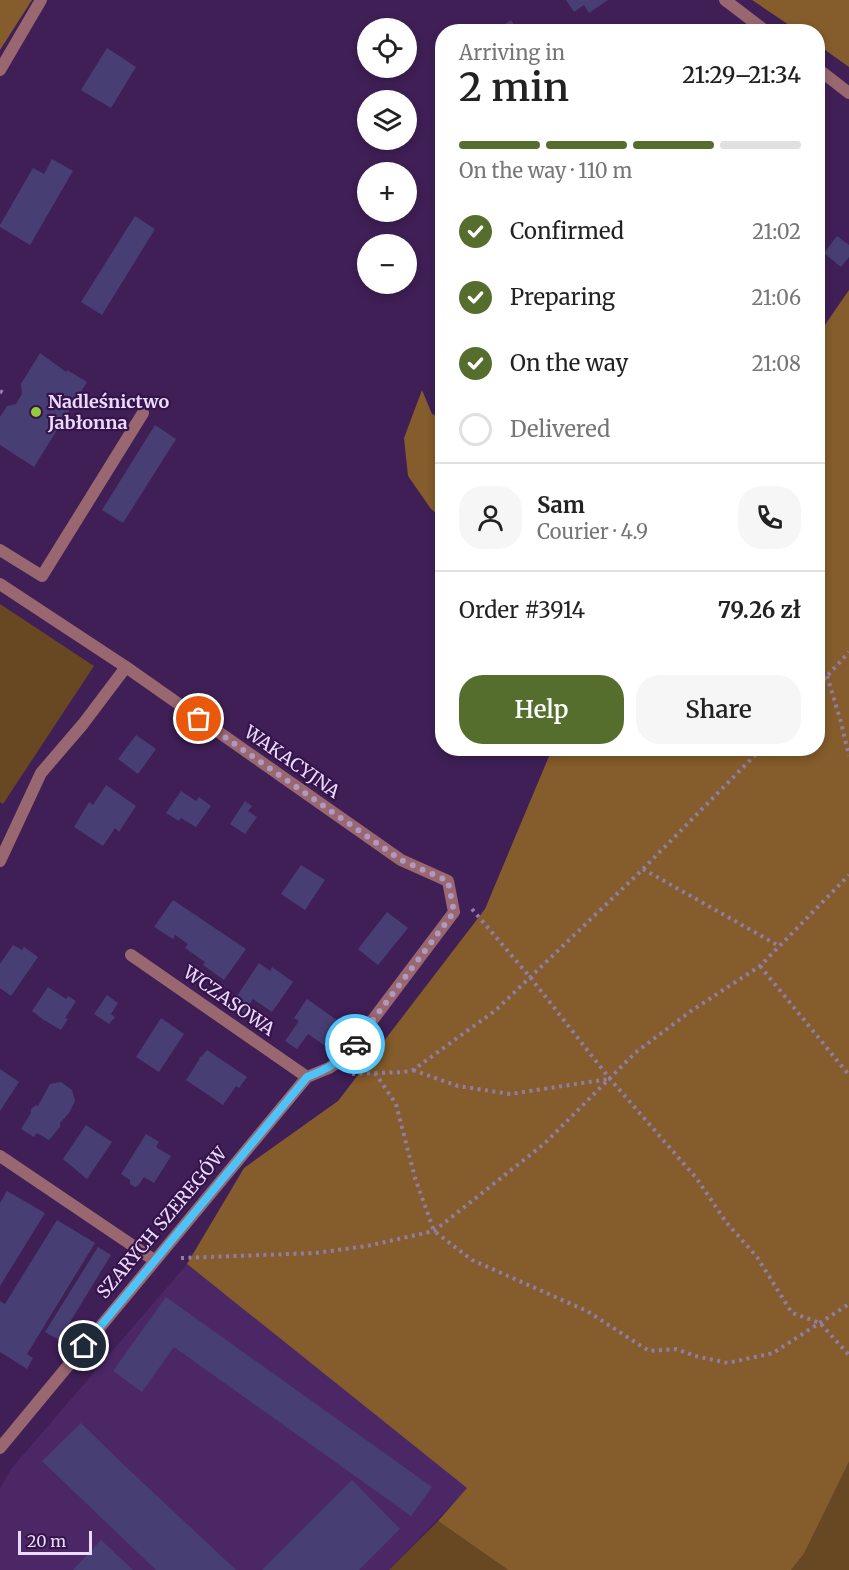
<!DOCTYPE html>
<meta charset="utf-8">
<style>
body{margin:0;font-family:Merriweather,serif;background:#f6f6f6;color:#222;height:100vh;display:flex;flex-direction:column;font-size:22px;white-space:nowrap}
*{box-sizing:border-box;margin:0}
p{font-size:20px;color:#767676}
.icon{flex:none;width:33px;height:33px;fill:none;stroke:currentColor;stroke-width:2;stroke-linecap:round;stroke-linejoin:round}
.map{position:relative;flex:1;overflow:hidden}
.sheet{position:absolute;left:435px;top:24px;width:390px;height:732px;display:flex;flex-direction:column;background:#fff;border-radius:24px;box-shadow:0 3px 9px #0003}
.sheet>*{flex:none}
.tools{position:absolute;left:357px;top:18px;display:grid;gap:12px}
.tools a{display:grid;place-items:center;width:60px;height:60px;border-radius:50%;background:#fff;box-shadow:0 3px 9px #0003;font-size:30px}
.scale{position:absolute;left:18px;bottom:15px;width:74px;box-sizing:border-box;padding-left:6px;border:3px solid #ebdafb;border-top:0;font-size:16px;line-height:21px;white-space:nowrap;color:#ebdafb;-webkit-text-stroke:4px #35144b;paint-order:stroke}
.pin{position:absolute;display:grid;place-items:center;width:51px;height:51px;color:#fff;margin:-26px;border:3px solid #fff;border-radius:50%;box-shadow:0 2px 6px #0007}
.courier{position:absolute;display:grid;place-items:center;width:60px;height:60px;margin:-30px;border:4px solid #4fc3f7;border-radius:50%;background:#fff;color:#222;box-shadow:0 2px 8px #0007}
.head em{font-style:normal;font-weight:600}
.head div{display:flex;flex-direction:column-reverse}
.head{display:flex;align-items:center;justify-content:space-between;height:102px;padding:0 24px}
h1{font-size:39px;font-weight:600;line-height:45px}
.bar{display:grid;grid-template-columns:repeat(4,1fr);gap:9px 6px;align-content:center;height:72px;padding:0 24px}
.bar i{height:8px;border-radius:4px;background:#e0e0e0}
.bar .active{background:#556e2e}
.bar p{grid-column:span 4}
.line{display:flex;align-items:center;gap:15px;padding:0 24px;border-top:2px solid #e0e0e0}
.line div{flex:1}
.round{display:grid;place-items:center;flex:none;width:63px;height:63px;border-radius:24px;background:#f6f6f6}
ol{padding:0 24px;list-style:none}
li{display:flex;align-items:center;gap:18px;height:66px}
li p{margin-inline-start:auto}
li .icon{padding:6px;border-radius:50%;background:#556e2e;color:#fff;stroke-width:4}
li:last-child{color:#767676}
li i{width:33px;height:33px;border:3px solid #e0e0e0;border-radius:50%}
.button{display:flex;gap:12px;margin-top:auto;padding:12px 24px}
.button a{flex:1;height:69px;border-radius:24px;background:#556e2e;color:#fff;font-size:24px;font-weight:600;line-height:69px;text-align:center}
.button a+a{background:#f6f6f6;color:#222}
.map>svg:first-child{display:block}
.built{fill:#4b2765}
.green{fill:#674822}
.forest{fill:#855c2b}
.building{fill:#473f73}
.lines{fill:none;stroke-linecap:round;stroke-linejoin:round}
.path{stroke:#937ba7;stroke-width:4;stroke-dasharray:3 4.5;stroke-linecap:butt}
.lane{stroke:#99676f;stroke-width:12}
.street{stroke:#99676f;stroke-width:12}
.done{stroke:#af99c1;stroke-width:6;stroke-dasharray:0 10.8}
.route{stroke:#4fc3f7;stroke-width:8}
.poi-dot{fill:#93cc3d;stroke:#35144b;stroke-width:2}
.labels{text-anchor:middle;stroke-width:4.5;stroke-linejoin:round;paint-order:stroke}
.poi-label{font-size:18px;font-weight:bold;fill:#ebdafb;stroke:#35144b;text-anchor:start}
.street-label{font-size:18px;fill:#ebdafb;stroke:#35144b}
</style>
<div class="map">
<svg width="849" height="1570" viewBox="0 0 849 1570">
<rect width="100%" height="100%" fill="#3f1f56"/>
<polygon class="built" points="187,1264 468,1488 389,1570 0,1570 0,1488 11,1469"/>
<g class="green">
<polygon points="0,604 94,666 3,804 0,802"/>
<polygon points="849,1462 849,1570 791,1570 804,1554"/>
<polygon points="438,1521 508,1570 389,1570"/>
</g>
<g class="forest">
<polygon points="0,0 32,0 0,50"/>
<polygon points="752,0 849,0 849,67 818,45 818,32 798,31"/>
<polygon points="849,290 849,1462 804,1554 791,1570 508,1570 438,1521 467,1488 187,1264 244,1168 338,1101 485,909 552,749 818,748 818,335"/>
<polygon points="422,390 432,414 442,418 442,518 431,509 408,476 404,438"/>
</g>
<g class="building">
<polygon points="566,0 608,0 589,13 584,5 574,12"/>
<polygon points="511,20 519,32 493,32"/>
<polygon points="107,48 136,67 111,108 81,90"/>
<polygon points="52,159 73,171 30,245 0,227 0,225 33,168 44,174"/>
<polygon points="135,216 155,229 102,315 81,302"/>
<polygon points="837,236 849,245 849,257 841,267 824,253"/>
<polygon points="40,353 66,372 67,370 87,382 64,419 59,417 53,427 57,430 34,467 0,445 0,417 7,406 16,404 22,394 21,384"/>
<polygon points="155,425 176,439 123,523 102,510"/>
<polygon points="136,735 156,749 138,774 118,759"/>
<polygon points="106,785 136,806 119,832 115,828 103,846 74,827 89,802 93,805"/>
<polygon points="181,791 196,801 199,797 211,806 196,827 181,818 179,821 166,813"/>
<polygon points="245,801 252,806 248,811 257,817 245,834 230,824"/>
<polygon points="301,865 325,880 305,910 281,894"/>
<polygon points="173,900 246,949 224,980 203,965 205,962 185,948 188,944 175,935 173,939 154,927"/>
<polygon points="387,912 408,928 378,965 358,949"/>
<polygon points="13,945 22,950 24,947 38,957 11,996 0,988 0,964"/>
<polygon points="259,963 270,971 272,967 293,982 272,1012 253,999 244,1013 231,1005"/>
<polygon points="48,987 66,999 68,996 76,1001 65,1018 68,1019 61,1030 44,1020 32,1011"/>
<polygon points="107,995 118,1003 111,1014 115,1017 109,1024 94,1014"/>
<polygon points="307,999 345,1026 328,1048 308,1034 297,1049 285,1041 299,1021 294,1018"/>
<polygon points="161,1018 184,1034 159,1072 136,1057"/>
<polygon points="207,1050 247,1077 239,1088 236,1086 223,1105 186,1080 199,1060 200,1056 201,1057"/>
<polygon points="0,1069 19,1082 0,1111"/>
<polygon points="61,1082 72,1090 75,1101 69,1113 60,1123 60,1127 49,1140 37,1133 34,1137 21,1129 31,1113 31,1109 36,1105 38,1106 50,1084"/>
<polygon points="86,1125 112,1142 87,1179 63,1159"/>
<polygon points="146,1134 159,1142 156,1147 171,1156 154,1183 144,1177 138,1186 135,1187 130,1184 130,1180 121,1174"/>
<polygon points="7,1191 45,1213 0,1286 0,1203"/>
<polygon points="57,1220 95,1243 27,1354 33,1358 27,1369 0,1352 0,1301 5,1304"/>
<polygon points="98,1247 111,1255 59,1340 45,1332"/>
<polygon points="166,1297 432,1487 411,1516 174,1347 142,1392 113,1371"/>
<polygon points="81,1423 126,1467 236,1570 156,1570 42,1461"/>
<polygon points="352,1480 400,1529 359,1570 262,1570"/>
<polygon points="101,1540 133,1570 73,1570"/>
</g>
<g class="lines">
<g class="path">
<polyline points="0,391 5,394"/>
<polyline points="827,676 841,722 849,756"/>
<polyline points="818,686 849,652"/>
<polyline points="643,869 779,946"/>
<polyline points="472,909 530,977 610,1079 697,1179 726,1222 757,1257 792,1313 820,1323 849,1355"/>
<polyline points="760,966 849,1075"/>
<polyline points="413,1070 458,1086 510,1094 609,1079"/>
<polyline points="375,1073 396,1104 415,1178 434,1231 472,1260 587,1311 649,1351 676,1349 695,1356 728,1363 773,1353 849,1304"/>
<polyline points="352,1074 404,1072 413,1070 496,1010 643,869 762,748"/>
<polyline points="181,1258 316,1253 367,1246 434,1231 544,1144 635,1053 691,1011 760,966 849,875"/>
</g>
<g class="lane">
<polyline points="725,0 767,32"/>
<polyline points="818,69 849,93"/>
<polyline points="0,550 42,576 143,413"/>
<polyline points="0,861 41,773 83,724 126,667"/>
</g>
<g class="street">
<polyline points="0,70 41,0"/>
<polyline points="0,584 126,667 401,860 448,881 454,912 344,1058 329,1068 307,1077 0,1448"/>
<polyline points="131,955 307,1077"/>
<polyline points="0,1156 154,1260"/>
</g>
</g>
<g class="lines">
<polyline class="done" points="199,719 401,860 448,881 454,912 355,1044"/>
<path class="route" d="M84 1346 307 1077C327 1069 341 1062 355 1044"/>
</g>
<circle class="poi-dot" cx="36" cy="412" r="6"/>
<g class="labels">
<g class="poi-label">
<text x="48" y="408">Nadleśnictwo<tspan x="48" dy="21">Jabłonna</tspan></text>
</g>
<g class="street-label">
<text transform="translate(292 762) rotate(35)" y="6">WAKACYJNA</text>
<text transform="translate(229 1001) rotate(35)" y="6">WCZASOWA</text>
<text transform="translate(162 1223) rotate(-50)" y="6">SZARYCH SZEREGÓW</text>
</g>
</g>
</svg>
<div class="tools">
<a><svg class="icon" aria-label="locate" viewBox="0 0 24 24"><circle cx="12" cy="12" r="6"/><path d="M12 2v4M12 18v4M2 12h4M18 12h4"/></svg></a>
<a><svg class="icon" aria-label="layers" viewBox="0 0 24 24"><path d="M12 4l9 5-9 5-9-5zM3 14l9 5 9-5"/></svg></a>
<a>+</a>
<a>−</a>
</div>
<div class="scale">20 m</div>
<div class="pin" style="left:199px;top:719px;background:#ea580c"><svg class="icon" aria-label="bag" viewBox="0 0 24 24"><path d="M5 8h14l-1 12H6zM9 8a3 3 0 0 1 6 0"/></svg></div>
<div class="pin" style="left:84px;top:1346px;background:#1f2937"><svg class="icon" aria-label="home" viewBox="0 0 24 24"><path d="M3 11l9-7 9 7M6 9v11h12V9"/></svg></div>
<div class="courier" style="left:355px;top:1044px"><svg class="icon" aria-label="car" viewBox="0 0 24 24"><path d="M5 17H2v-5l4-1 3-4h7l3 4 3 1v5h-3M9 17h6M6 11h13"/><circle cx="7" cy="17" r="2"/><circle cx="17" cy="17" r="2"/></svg></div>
<section class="sheet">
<div class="head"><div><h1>2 min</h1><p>Arriving in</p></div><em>21:29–21:34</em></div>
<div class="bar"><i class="active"></i><i class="active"></i><i class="active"></i><i></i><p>On the way · 110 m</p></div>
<ol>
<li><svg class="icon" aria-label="check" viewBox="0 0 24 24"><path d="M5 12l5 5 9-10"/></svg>Confirmed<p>21:02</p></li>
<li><svg class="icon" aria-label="check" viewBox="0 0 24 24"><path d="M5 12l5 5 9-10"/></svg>Preparing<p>21:06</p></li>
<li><svg class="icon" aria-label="check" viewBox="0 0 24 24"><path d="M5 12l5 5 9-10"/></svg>On the way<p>21:08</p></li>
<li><i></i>Delivered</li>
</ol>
<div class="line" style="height:108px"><a class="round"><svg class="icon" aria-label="person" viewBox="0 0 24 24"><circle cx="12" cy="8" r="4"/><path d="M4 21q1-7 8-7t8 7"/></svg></a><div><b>Sam</b><p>Courier · 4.9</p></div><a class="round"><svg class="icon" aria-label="phone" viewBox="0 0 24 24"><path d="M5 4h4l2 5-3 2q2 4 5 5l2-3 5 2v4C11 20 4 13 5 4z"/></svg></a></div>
<div class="line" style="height:78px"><div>Order #3914</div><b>79.26 zł</b></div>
<div class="button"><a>Help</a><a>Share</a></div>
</section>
</div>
